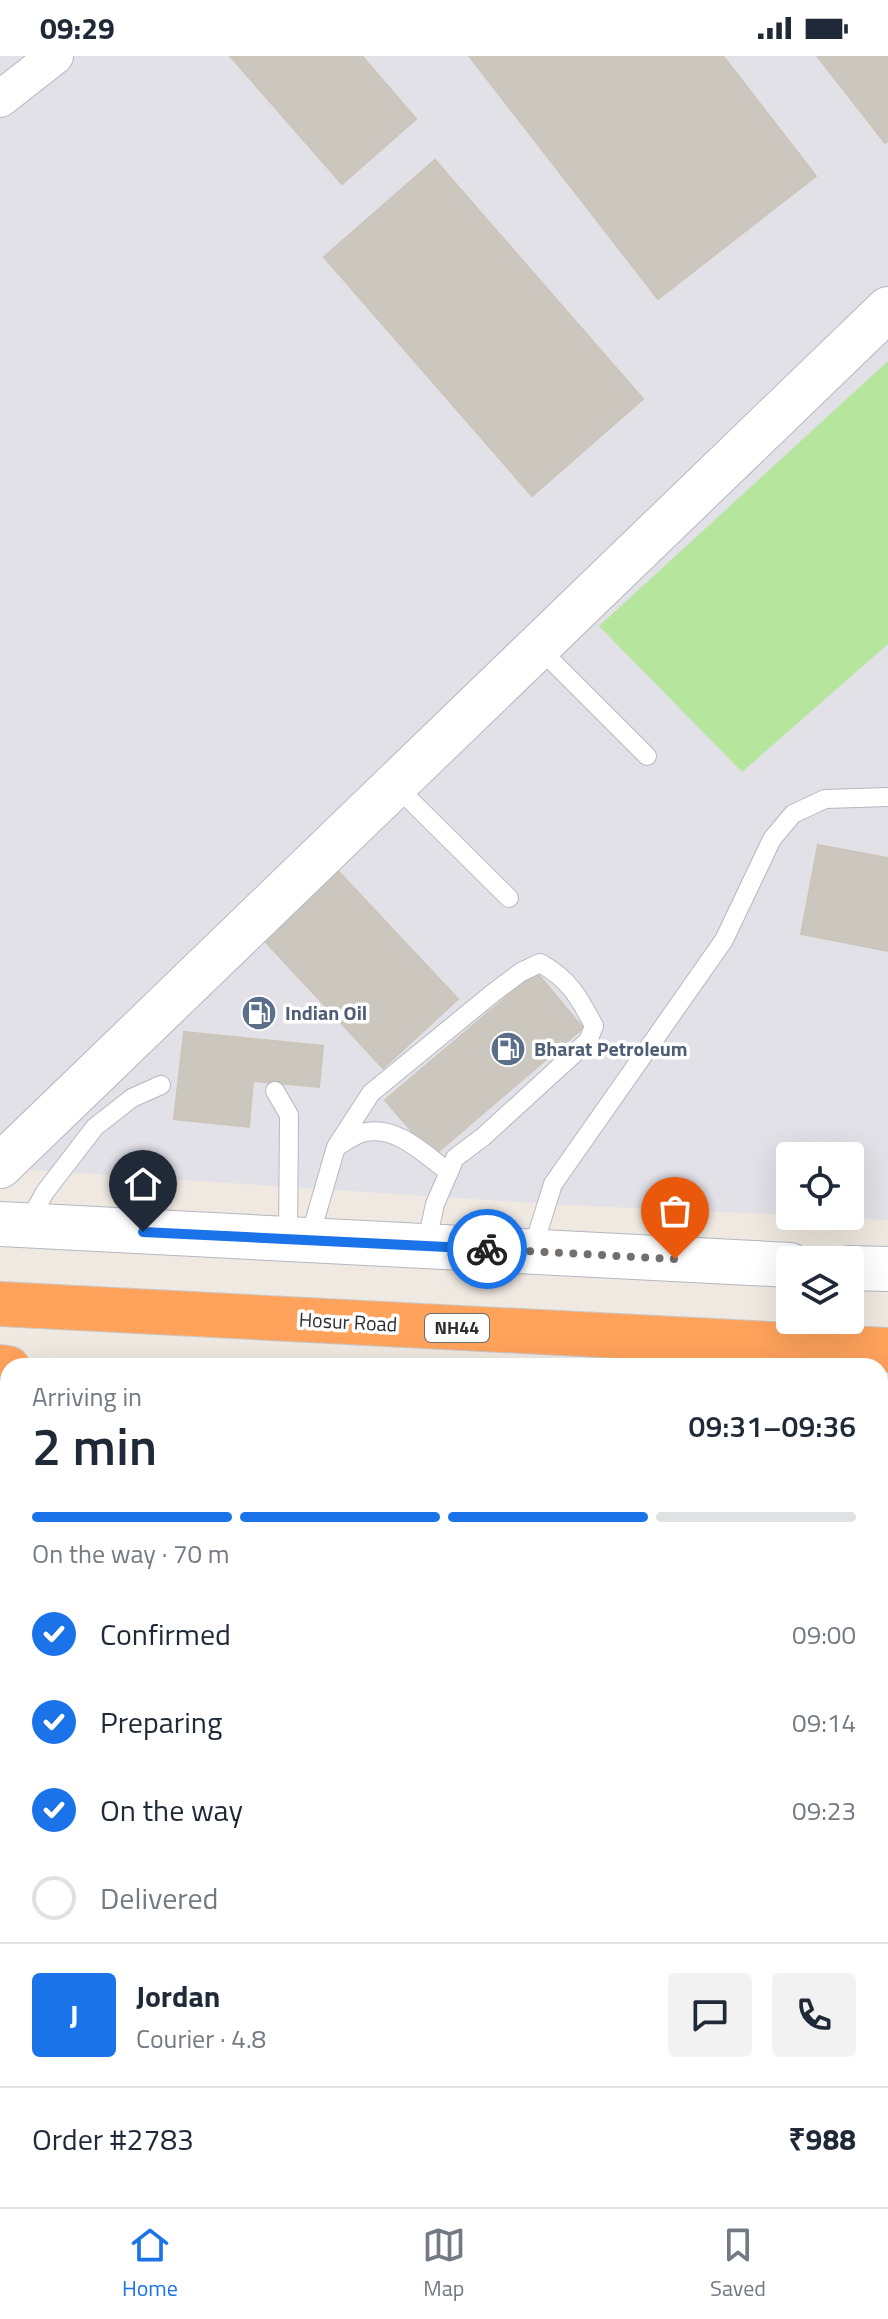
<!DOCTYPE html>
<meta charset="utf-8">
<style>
body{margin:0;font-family:"Titillium Web",sans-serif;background:#f2f2f3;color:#1f2937;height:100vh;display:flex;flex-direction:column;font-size:30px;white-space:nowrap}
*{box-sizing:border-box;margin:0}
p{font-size:26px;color:#747a83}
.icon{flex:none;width:44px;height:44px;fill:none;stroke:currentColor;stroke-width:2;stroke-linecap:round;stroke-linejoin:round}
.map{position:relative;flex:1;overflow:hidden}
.sheet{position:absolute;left:0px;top:1302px;width:888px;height:850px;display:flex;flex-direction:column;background:#fff;border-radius:24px 24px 0 0;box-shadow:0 8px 32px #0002}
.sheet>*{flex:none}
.fabs{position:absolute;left:776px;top:1086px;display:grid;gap:16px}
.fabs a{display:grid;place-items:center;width:88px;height:88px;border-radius:8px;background:#fff;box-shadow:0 8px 32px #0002;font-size:40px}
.pin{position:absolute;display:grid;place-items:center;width:68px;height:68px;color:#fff;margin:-82px -34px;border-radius:50% 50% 50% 0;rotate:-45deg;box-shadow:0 0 8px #0007}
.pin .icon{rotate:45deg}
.courier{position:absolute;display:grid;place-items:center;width:80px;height:80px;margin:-40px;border:6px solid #1a73e8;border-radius:50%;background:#fff;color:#222;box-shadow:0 2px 10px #0007}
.summary em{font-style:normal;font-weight:600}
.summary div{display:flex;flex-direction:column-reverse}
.summary{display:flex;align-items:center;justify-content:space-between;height:136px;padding:0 32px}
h1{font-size:52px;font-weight:600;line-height:60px}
.bar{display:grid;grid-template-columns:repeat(4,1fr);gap:12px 8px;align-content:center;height:96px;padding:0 32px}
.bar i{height:10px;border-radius:6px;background:#e0e1e3}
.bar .on{background:#1a73e8}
.bar p{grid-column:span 4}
.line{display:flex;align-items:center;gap:20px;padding:0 32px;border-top:2px solid #e0e1e3}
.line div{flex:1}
.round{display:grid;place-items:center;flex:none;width:84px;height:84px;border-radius:8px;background:#f2f2f3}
ol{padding:0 32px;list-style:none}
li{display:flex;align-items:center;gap:24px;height:88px}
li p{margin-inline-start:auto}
li .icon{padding:8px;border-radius:50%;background:#1a73e8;color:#fff;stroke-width:4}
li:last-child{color:#747a83}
li i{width:44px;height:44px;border:4px solid #e0e1e3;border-radius:50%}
.status{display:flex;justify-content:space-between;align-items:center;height:56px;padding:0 40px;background:#fff;direction:ltr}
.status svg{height:22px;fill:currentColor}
.tab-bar{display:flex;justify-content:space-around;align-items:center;height:112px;border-top:2px solid #e0e1e3;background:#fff;font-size:22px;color:#747a83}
.tab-bar a{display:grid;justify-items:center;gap:4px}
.tab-bar .on{color:#1a73e8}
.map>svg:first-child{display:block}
.industrial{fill:#e3e1e8}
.green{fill:#b6e59e}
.building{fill:#cbc7bf;stroke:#cbc5ba;stroke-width:2}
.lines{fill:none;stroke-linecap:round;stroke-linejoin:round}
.lane-casing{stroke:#b4b7c1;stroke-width:20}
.street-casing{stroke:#b4b7c1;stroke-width:38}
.secondary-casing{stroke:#b4b7c1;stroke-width:46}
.highway-casing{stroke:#c9c9c9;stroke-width:46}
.lane{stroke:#fff;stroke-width:18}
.street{stroke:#fff;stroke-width:36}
.secondary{stroke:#fff;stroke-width:44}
.highway{stroke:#ffa35c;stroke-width:44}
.rail{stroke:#a3a6b8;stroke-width:6}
.done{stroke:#726f6d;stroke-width:8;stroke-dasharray:0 14.4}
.route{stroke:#1a73e8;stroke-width:10}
.labels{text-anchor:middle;stroke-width:7;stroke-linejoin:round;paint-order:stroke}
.shield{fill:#fff;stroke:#6d6d6d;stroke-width:2}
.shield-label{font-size:18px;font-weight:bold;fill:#2e2e2e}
.service-label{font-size:20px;font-weight:bold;fill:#4e5e75;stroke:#fff;text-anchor:start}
.street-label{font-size:20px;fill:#2e2e2e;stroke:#fff}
</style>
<div class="status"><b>09:29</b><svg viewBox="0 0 49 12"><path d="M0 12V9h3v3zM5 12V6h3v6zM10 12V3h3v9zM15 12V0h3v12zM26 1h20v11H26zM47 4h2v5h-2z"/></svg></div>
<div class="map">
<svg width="888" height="2151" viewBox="0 0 888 2151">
<rect width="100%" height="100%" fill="#efe9e1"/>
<polygon class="industrial" points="0,0 888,0 888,1164 805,1160 850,1160 850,1100 790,1100 790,1159 565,1149 0,1112"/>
<polygon class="green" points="888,305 888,588 742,716 599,570"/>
<g class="building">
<polygon points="230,0 362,0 416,63 342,128"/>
<polygon points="469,0 723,0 816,120 658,243"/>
<polygon points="817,0 888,0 888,85 885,87"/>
<polygon points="435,104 643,343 532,440 324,201"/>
<polygon points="818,789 888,802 888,895 801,878"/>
<polygon points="337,814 458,943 383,1012 263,883"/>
<polygon points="536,916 583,972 433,1100 385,1044"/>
<polygon points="184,976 323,990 319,1031 253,1025 249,1071 174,1063"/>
<polygon points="888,1766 888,1820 880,1819 880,1804"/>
<polygon points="880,1990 888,1992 888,2039 880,2037"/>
<polygon points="8,2141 8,2144 35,2144 47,2151 2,2151"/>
</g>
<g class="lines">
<defs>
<g id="lane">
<polyline points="538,591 647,700"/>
<polyline points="395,729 509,842"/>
<polyline points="275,1035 289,1059 288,1183"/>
<path d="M338 1090C346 1085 357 1077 366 1076 398 1070 425 1099 449 1116"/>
<polyline points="28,1167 45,1136 95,1071 132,1042 161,1029"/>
<path d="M309 1184 336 1091 371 1037 493 937 521 916 540 907C569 923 579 941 594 970L588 985 483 1081 455 1102 435 1148 426 1190"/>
<polyline points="532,1195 553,1128 724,884 772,783 793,758 825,743 888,741"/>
</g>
<g id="street">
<polyline points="0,43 55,0"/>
<polyline points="880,1603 888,1566"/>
<polyline points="0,1752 8,1755"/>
<polyline points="0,1864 8,1868"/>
<polyline points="880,1886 888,1888"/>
<polyline points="0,2038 8,2042"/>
<polyline points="205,2144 205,2147 233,2151"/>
<polyline points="772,2151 773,2144"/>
</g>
<g id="secondary">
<polyline points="0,1110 888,253"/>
<polyline points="0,1168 790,1209"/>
<polyline points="850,1212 888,1213"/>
<polyline points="0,1348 8,1349"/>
<polyline points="880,1419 888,1419"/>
<polyline points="0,1430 8,1431"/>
<polyline points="880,1523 888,1525"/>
</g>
<g id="highway">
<polyline points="0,1248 888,1294"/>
<polyline points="0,1311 8,1312"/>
<polyline points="880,1364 888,1365"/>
</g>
</defs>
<use href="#lane" class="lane-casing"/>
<use href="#street" class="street-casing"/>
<use href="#secondary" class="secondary-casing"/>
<use href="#highway" class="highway-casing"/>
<use href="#lane" class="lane"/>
<use href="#street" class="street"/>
<use href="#secondary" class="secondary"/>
<use href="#highway" class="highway"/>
<g class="rail">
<polyline points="0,1363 8,1364"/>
<polyline points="0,1381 8,1382"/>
</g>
</g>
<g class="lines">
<polyline class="done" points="487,1193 675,1203"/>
<polyline class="route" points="143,1176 487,1193"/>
</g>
<defs>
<symbol id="fuel-disc" viewBox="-11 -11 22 22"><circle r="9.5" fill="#5c6f8a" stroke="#fff"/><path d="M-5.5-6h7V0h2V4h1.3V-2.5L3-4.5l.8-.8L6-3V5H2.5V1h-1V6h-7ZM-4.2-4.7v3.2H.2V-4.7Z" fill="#fff"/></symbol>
</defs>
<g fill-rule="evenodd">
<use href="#fuel-disc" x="239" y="937" width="40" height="40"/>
<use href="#fuel-disc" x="488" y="973" width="40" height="40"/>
</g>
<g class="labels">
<rect class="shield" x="425" y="1258" width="64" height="28" rx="6"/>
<g class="shield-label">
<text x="457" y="1278">NH44</text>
</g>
<g class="service-label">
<text x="285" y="964">Indian Oil</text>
<text x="534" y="1000">Bharat Petroleum</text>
</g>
<g class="street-label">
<text transform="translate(348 1266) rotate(3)" y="7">Hosur Road</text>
</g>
</g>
</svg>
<div class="fabs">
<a><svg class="icon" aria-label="locate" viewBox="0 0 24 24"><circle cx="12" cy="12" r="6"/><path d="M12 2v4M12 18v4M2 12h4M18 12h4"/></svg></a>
<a><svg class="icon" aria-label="layers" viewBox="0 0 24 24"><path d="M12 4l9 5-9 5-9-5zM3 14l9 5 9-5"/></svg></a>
</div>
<div class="pin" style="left:675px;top:1203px;background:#ea580c"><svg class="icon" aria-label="bag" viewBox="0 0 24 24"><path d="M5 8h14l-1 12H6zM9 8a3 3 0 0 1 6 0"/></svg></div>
<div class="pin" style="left:143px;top:1176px;background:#1f2937"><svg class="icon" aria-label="home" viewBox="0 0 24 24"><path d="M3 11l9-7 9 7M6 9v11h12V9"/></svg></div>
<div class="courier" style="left:487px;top:1193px"><svg class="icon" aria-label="bike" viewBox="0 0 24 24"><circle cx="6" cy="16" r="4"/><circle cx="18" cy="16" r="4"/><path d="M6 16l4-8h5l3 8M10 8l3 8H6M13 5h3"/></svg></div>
<section class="sheet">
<div class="summary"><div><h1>2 min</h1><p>Arriving in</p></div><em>09:31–09:36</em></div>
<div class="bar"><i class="on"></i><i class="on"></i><i class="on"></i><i></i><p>On the way · 70 m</p></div>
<ol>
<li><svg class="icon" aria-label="check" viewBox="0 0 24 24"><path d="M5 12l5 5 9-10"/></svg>Confirmed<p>09:00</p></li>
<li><svg class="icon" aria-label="check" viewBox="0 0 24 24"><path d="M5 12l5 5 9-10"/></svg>Preparing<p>09:14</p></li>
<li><svg class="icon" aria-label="check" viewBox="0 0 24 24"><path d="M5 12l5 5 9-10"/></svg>On the way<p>09:23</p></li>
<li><i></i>Delivered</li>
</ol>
<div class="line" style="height:144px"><b class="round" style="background:#1a73e8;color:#fff">J</b><div><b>Jordan</b><p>Courier · 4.8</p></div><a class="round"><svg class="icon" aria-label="chat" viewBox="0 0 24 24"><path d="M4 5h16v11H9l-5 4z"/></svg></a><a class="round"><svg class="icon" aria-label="phone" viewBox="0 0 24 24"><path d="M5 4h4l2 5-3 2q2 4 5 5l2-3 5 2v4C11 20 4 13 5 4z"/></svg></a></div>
<div class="line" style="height:104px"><div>Order #2783</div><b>₹988</b></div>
</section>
</div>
<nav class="tab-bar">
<a class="on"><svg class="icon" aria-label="home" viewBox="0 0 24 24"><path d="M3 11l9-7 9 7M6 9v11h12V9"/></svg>Home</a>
<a><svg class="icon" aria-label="map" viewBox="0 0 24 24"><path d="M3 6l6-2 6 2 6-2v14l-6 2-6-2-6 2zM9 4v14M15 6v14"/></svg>Map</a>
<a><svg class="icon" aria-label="saved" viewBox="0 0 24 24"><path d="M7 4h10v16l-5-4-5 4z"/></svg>Saved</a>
</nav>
